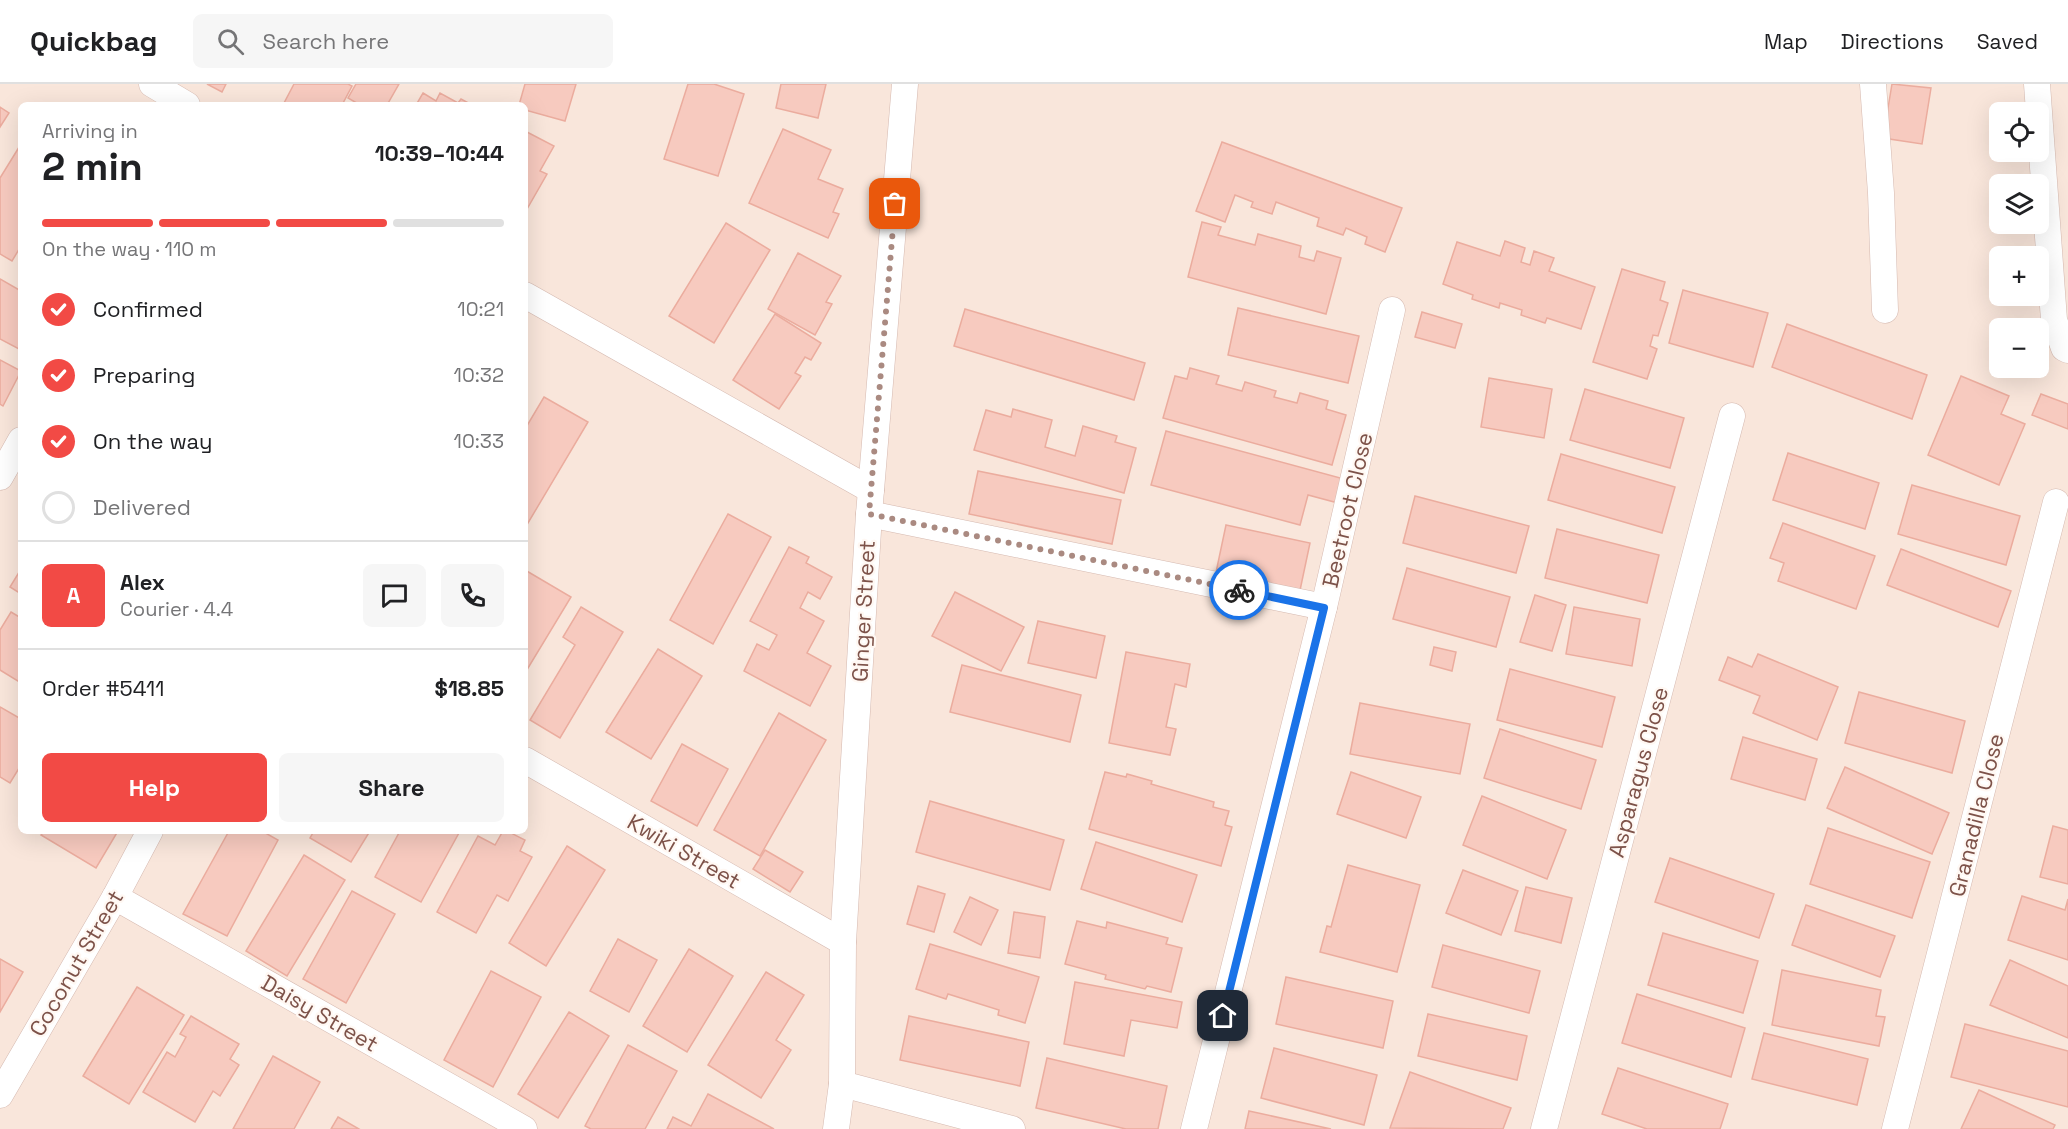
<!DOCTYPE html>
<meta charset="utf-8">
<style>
body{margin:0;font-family:"Space Grotesk",sans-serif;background:#f6f6f6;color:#202124;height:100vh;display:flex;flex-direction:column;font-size:22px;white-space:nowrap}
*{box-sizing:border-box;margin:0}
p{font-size:20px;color:#757577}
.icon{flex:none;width:33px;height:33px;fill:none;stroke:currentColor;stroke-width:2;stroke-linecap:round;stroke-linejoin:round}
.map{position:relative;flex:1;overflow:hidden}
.side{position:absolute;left:18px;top:18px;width:510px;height:732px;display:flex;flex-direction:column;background:#fff;border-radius:9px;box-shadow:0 6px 24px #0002}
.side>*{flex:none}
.fabs{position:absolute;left:1989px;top:18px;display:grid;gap:12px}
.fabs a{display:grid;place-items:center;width:60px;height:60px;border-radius:9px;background:#fff;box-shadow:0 6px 24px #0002;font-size:30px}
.pin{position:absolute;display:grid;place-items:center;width:51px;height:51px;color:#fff;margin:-26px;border-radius:12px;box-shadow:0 3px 9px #0006}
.courier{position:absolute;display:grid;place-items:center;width:60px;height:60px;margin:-30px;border:4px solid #1a73e8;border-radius:50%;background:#fff;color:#222;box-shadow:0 2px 8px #0007}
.summary em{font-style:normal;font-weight:600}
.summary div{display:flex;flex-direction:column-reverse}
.summary{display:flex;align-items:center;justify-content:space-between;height:102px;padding:0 24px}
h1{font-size:39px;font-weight:600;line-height:45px}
.bar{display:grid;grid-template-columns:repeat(4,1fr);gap:9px 6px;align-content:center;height:72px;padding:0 24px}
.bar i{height:8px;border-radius:4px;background:#e0e0e0}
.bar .selected{background:#f24a45}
.bar p{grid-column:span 4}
.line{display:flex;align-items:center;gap:15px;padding:0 24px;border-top:2px solid #e0e0e0}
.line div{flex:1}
.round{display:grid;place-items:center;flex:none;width:63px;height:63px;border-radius:9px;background:#f6f6f6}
ol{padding:0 24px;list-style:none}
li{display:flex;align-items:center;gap:18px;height:66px}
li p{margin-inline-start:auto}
li .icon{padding:6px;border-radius:50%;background:#f24a45;color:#fff;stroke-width:4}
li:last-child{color:#757577}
li i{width:33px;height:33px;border:3px solid #e0e0e0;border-radius:50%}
.primary-button{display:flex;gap:12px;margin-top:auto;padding:12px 24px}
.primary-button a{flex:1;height:69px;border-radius:9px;background:#f24a45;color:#fff;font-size:24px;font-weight:600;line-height:69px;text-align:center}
.primary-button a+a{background:#f6f6f6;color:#202124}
header{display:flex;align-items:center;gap:36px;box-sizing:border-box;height:84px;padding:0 30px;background:#fff;border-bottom:2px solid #e0e0e0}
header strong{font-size:28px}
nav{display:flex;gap:33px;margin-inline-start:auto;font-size:21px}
.search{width:420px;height:54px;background:#f6f6f6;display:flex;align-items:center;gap:15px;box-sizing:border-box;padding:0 21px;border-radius:9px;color:#757577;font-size:22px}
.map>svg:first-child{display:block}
.residential{fill:#f9e6db;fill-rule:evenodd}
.building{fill:#f7cabf;stroke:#ebac9e;stroke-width:1.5}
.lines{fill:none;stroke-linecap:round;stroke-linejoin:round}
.street-casing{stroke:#d5b9b0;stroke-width:27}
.street{stroke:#fff;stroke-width:26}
.done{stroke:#aa8a81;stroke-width:6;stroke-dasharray:0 10.8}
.route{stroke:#1a73e8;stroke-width:8}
.labels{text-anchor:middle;stroke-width:4.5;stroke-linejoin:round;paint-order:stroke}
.street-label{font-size:22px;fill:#7d5249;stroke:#fff8f3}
</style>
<header>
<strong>Quickbag</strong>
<div class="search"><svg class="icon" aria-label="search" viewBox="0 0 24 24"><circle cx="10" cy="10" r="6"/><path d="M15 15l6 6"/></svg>Search here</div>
<nav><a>Map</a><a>Directions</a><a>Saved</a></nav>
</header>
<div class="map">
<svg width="2068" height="1045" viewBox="0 0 2068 1045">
<rect width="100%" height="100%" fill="#fef3ea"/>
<path class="residential" d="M0 0H2068V1045H0ZM21 21H525V747H21ZM2000 28H2038V68H2000ZM2000 100H2038V140H2000ZM2000 172H2038V212H2000ZM2000 244H2038V284H2000Z"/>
<g class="building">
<polygon points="207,0 226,0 222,8"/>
<polygon points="294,0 348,0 352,2 342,21 283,21"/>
<polygon points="356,0 399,0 387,21 360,21 348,14"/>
<polygon points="525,0 576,0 565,37 525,26 525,21 519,21"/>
<polygon points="688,0 714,0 744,10 718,92 664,75"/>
<polygon points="781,0 826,0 818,34 776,24"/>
<polygon points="1892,0 1931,4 1922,60 1883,54"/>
<polygon points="423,9 436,17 440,9 458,19 461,15 472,21 416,21"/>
<polygon points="0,23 9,29 0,43"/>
<polygon points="783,45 831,66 818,95 843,105 833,128 839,130 828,154 749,119"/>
<polygon points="525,47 554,62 540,87 547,90 527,125 525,124"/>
<polygon points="1222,58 1402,124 1385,168 1365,160 1367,153 1346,144 1343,151 1317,142 1319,134 1276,118 1272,130 1251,123 1253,118 1235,111 1225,138 1196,127"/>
<polygon points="21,60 21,162 12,177 0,170 0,94"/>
<polygon points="1202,138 1221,143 1218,151 1255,161 1258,150 1301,162 1299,173 1314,177 1317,167 1341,174 1326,230 1188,193"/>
<polygon points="726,139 770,166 714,259 669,232"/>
<polygon points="1505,157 1525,164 1521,178 1530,181 1534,167 1554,174 1549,187 1595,203 1581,245 1547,234 1545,239 1521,231 1522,226 1500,219 1499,224 1472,215 1473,211 1443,200 1457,158 1500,172"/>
<polygon points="798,169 841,192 826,218 832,220 815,251 768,225"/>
<polygon points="1622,185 1665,198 1660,216 1668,219 1658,252 1653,251 1650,262 1657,265 1647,295 1593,278"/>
<polygon points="0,195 21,207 21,261 19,265 0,255"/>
<polygon points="1683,206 1768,229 1753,283 1669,259"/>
<polygon points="1238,224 1359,252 1348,299 1228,271"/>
<polygon points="965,225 1145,279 1134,316 954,262"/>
<polygon points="1422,228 1462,240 1455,264 1415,253"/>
<polygon points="775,230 821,259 811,276 805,273 795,289 801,292 779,325 733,296"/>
<polygon points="1787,240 1927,291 1912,335 1772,283"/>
<polygon points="0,276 21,287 3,322 0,320"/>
<polygon points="1190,284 1219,292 1216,300 1242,307 1245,298 1276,307 1274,313 1297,319 1300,309 1328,317 1326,325 1346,331 1332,381 1163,334 1175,292 1187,295"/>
<polygon points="1961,292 2009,312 2001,330 2025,340 1999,401 1928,371"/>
<polygon points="1489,294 1552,305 1544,354 1481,343"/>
<polygon points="1585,305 1684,334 1670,384 1570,356"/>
<polygon points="2041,310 2068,320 2068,345 2032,331"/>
<polygon points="544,313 588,338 525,444 525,345"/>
<polygon points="1013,325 1052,336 1045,363 1075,372 1083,342 1117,352 1115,358 1136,364 1124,409 974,366 986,326 1011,333"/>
<polygon points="1166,347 1344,395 1338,419 1308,411 1300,441 1151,401"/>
<polygon points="1788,369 1879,399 1865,445 1773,416"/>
<polygon points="1561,370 1675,403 1662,449 1548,416"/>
<polygon points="978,387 1121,416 1112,460 969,430"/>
<polygon points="1912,401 2020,432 2006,481 1898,450"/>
<polygon points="1415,412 1529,442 1516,489 1403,459"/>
<polygon points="728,430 771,453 713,560 670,536"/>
<polygon points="1783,439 1875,472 1856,525 1778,497 1784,479 1770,474"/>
<polygon points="1226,441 1310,459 1299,511 1215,493"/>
<polygon points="1557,445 1659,471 1647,519 1545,494"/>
<polygon points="789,463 809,473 806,479 832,493 820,515 808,508 800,524 824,537 807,569 831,582 810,622 744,587 757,560 769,566 777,551 750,537"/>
<polygon points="1901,465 2011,507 1998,543 1887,501"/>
<polygon points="1407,484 1510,513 1496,563 1393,535"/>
<polygon points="21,485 21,510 10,503"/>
<polygon points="525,486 571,513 525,589"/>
<polygon points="955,508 1024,543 1001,587 932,552"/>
<polygon points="1535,511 1566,521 1552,567 1520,558"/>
<polygon points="581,523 623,548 560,654 530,636 575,561 563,553"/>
<polygon points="1574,523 1640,535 1632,582 1566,570"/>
<polygon points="11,528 21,534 21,599 0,586 0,546"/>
<polygon points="1038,537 1105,552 1096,594 1028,579"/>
<polygon points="1434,563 1456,568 1452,587 1430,581"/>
<polygon points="658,565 702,592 651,675 606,648"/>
<polygon points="1126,568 1190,580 1186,603 1175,600 1166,643 1176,645 1170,671 1109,659"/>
<polygon points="1758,570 1838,603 1817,656 1753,629 1760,612 1719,596 1728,573 1752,583"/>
<polygon points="962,581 1081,611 1070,658 950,628"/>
<polygon points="1510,585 1615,613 1602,663 1497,636"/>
<polygon points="1859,608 1965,637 1952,689 1845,659"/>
<polygon points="1360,619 1470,640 1460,690 1350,670"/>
<polygon points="0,623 21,635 21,681 10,699 0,693"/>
<polygon points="779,629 826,656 760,772 714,746"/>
<polygon points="1500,645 1596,676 1581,725 1484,694"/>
<polygon points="1743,653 1817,675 1805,716 1731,695"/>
<polygon points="682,660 728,685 697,742 651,717"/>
<polygon points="1845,683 1949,729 1932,770 1827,724"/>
<polygon points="1105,688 1126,693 1127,690 1152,697 1151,700 1214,718 1213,723 1229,727 1225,741 1232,743 1221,782 1089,745"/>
<polygon points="1351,688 1421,713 1406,754 1337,730"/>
<polygon points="1482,712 1566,746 1547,795 1463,761"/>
<polygon points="930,717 1064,756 1050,806 916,768"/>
<polygon points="2053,742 2068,746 2068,800 2040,793"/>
<polygon points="1828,744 1930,778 1912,834 1810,800"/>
<polygon points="44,747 118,747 96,784 41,751"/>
<polygon points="229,747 262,747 278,756 227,852 183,830"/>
<polygon points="314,747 370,747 351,778 310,754"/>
<polygon points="400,747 460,747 421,818 375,793"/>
<polygon points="503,747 507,747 525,756 520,767 532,773 508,817 497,811 476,849 437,828 478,752 495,761"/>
<polygon points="1096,758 1197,791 1182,838 1081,805"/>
<polygon points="567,762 605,786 546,882 509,859"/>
<polygon points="765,766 803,788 790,808 753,785"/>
<polygon points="304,771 345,796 287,892 246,867"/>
<polygon points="1670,774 1774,810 1759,854 1655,818"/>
<polygon points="1348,781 1420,801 1397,888 1320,868 1327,842 1331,843"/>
<polygon points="1463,786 1518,807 1501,851 1446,829"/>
<polygon points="918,802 945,810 934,848 907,840"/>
<polygon points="1526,803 1572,814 1561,859 1515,847"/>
<polygon points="352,807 395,830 346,919 303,895"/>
<polygon points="2022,812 2065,826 2068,815 2068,876 2008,856"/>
<polygon points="970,813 998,826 981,861 954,848"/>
<polygon points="1806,821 1895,852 1880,893 1792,861"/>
<polygon points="1014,828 1045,833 1040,874 1008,869"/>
<polygon points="1077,837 1106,844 1107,838 1168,854 1166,860 1182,864 1171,908 1147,902 1145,905 1105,895 1106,891 1065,880"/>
<polygon points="1663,849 1758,877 1743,929 1648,901"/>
<polygon points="618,855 657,876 629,928 590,907"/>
<polygon points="930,860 1039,893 1025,939 998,931 999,926 948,910 946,915 916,905"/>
<polygon points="1443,861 1540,887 1529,929 1432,903"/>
<polygon points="689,865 733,892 687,968 643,942"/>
<polygon points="0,875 23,888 0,928"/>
<polygon points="2010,876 2068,902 2068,954 1990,921"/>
<polygon points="1782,886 1881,906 1876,932 1885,933 1879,962 1772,941"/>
<polygon points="491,887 541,913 493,1003 444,976"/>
<polygon points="766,888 804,911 776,956 791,966 761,1014 708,981"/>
<polygon points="1286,893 1393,917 1383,964 1276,940"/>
<polygon points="1075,898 1182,918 1177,944 1131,936 1124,972 1064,960"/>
<polygon points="137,903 184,931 129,1020 83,992"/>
<polygon points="1637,910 1745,944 1731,993 1622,959"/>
<polygon points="569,928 609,952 558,1034 518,1010"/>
<polygon points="1428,930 1527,952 1517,996 1418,972"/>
<polygon points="191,932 239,960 230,975 239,981 220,1012 213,1007 195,1038 143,1008 167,968 175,973 186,953 180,950"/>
<polygon points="909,932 1029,958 1020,1002 900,976"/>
<polygon points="1965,940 2068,967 2068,1023 1951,993"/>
<polygon points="1764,949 1868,975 1857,1021 1752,995"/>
<polygon points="628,961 677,987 645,1045 591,1045 585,1042"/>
<polygon points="1274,964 1377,991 1364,1041 1261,1014"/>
<polygon points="273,972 320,998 294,1045 233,1045"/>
<polygon points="1047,974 1167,1002 1158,1045 1126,1045 1036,1024"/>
<polygon points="1618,984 1728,1020 1720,1045 1647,1045 1602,1030"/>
<polygon points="1410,988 1511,1024 1503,1045 1390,1044"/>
<polygon points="1979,1006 2055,1041 2053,1045 1961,1045"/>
<polygon points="708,1010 774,1045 667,1045 673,1033 691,1042"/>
<polygon points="1249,1027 1331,1045 1245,1045"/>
<polygon points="338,1033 359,1045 331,1045"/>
</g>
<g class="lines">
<defs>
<g id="street">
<polyline points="152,0 187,21"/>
<polyline points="1873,0 1881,109 1885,226"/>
<polyline points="2037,0 2054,236 2064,264 2068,266"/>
<polyline points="525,211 871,406"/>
<polyline points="0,393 21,356"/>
<polyline points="869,430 1324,523"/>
<polyline points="525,676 843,858"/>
<polyline points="115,813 524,1045"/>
<polyline points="842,1000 1012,1045"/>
<polyline points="0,1011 115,813 150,747"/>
<polyline points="836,1045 842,1000 843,858 869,430 905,0"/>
<polyline points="1194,1045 1324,523 1392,226"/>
<polyline points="1544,1045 1732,332"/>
<polyline points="1895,1045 2056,418"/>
</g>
</defs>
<use href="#street" class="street-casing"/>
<use href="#street" class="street"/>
</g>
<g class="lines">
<polyline class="done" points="895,120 869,430 1239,506"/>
<polyline class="route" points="1223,932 1324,524 1239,506"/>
</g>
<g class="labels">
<g class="street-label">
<text transform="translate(1347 426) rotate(-77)" y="8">Beetroot Close</text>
<text transform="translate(863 527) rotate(-87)" y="8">Ginger Street</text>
<text transform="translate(1638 688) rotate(-75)" y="8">Asparagus Close</text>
<text transform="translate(1976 731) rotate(-76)" y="8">Granadilla Close</text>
<text transform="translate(684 767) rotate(30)" y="8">Kwiki Street</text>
<text transform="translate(76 879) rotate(-60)" y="8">Coconut Street</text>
<text transform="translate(320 929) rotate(30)" y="8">Daisy Street</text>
</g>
</g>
</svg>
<div class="fabs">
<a><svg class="icon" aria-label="locate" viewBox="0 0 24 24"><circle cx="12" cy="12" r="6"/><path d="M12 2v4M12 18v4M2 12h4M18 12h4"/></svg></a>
<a><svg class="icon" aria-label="layers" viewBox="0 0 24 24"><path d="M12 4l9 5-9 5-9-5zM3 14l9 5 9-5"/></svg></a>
<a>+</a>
<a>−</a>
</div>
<div class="pin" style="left:895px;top:120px;background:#ea580c"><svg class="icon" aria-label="bag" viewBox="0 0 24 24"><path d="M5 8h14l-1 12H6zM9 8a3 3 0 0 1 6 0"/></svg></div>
<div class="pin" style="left:1223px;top:932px;background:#1f2937"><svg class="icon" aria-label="home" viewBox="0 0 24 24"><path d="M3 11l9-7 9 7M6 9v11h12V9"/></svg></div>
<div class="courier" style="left:1239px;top:506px"><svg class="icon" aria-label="bike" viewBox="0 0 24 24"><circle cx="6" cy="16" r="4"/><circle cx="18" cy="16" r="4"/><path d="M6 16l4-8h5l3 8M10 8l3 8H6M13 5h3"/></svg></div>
<section class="side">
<div class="summary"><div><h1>2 min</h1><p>Arriving in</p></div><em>10:39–10:44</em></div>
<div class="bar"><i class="selected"></i><i class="selected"></i><i class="selected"></i><i></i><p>On the way · 110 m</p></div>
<ol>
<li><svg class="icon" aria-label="check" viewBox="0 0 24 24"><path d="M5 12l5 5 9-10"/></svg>Confirmed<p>10:21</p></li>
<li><svg class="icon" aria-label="check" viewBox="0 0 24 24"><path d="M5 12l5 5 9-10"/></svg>Preparing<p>10:32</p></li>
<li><svg class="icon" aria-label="check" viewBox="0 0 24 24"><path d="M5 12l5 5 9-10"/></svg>On the way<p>10:33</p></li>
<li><i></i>Delivered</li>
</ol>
<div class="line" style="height:108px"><b class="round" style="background:#f24a45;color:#fff">A</b><div><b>Alex</b><p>Courier · 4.4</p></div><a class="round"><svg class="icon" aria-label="chat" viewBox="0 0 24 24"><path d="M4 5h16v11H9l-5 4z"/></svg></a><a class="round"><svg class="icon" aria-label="phone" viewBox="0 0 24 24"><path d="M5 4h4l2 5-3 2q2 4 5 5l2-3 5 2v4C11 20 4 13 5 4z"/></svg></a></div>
<div class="line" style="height:78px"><div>Order #5411</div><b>$18.85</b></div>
<div class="primary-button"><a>Help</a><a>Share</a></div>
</section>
</div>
